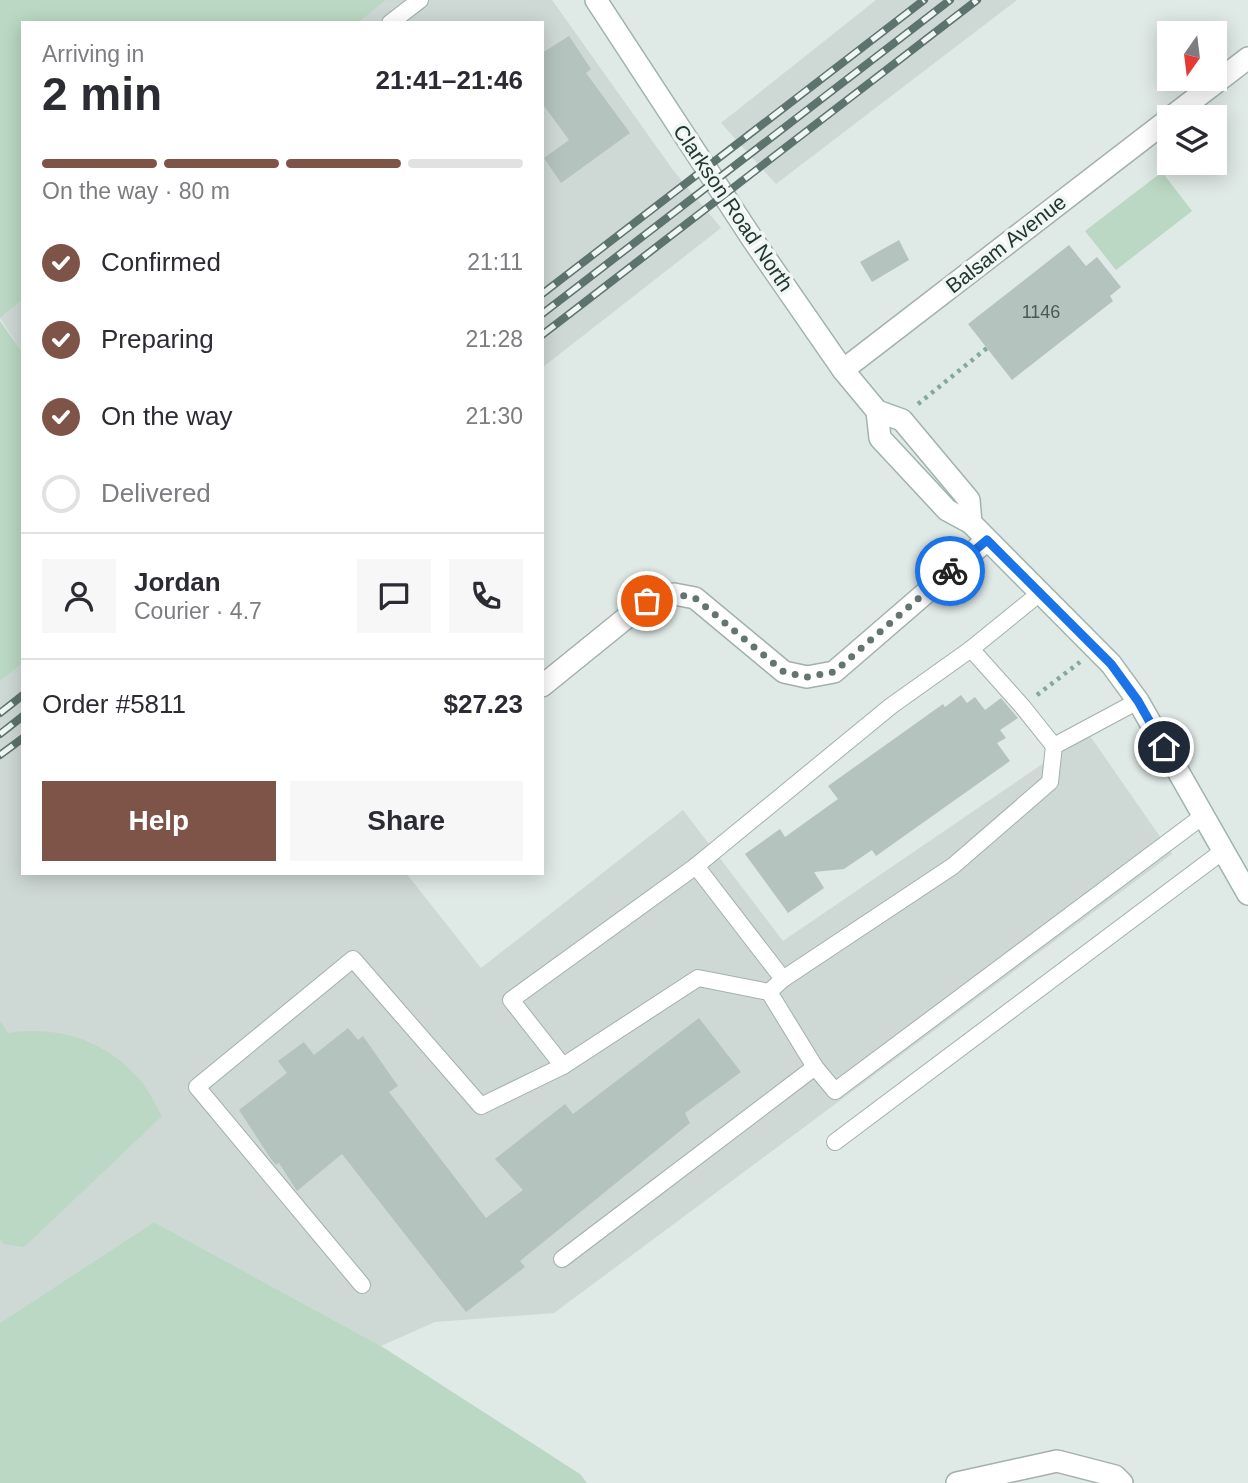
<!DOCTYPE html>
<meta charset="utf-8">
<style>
body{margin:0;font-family:Helvetica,sans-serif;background:#f7f7f7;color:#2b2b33;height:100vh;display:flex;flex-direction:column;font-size:26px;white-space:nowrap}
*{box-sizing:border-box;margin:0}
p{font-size:23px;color:#7c7c81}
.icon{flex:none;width:38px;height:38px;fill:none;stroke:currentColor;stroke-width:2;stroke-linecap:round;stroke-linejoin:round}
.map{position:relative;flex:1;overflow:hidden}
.side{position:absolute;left:21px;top:21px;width:523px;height:854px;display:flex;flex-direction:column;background:#fff;border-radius:0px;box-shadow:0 4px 18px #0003}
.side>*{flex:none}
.needle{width:46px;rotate:194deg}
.controls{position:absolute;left:1157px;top:21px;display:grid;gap:14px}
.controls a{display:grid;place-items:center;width:70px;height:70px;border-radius:0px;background:#fff;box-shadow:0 4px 18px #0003;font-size:35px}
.pin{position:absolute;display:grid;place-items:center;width:60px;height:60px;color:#fff;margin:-30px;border:4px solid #fff;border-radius:50%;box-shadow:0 2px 7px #0007}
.courier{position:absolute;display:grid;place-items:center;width:70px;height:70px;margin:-35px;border:5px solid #1a73e8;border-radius:50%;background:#fff;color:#222;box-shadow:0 2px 9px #0007}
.overview em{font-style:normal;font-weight:800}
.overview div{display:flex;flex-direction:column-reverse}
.overview{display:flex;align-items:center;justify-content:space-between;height:119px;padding:0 21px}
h1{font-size:46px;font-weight:800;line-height:52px}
.bar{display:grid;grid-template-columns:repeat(4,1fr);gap:10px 7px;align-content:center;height:84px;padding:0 21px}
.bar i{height:9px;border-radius:5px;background:#e1e1e2}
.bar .active{background:#7e5449}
.bar p{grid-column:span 4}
.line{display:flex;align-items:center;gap:18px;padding:0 21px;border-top:2px solid #e1e1e2}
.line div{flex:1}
.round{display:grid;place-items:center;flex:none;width:74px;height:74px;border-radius:0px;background:#f7f7f7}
ol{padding:0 21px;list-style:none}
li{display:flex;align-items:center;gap:21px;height:77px}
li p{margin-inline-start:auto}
li .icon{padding:7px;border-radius:50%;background:#7e5449;color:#fff;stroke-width:4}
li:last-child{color:#7c7c81}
li i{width:38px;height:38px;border:4px solid #e1e1e2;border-radius:50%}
.cta{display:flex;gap:14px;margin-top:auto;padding:14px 21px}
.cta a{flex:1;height:80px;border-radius:0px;background:#7e5449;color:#fff;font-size:28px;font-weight:800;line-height:80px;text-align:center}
.cta a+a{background:#f7f7f7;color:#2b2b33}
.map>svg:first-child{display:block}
.built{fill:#ced8d4}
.green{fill:#bad8c3}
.building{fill:#b5c3be}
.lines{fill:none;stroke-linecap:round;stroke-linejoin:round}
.lane-casing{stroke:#a3b0ac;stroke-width:18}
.street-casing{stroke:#a3b0ac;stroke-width:24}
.secondary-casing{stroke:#a0b3ad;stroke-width:24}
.path{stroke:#83a99f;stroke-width:4.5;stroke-dasharray:3.5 5;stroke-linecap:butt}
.lane{stroke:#fff;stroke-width:16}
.street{stroke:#fff;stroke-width:21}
.secondary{stroke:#fff;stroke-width:21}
.rail-casing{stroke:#5c736e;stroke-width:8}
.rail{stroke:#eff6f3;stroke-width:5;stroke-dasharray:16;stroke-linecap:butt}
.done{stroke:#647571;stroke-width:7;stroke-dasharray:0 12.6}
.route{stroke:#1a73e8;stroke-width:9}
.labels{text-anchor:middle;stroke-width:7;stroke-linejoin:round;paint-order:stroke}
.number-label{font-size:18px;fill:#475a55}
.street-label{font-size:21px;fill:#223732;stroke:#eff6f3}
</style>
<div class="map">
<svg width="1248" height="1483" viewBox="0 0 1248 1483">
<rect width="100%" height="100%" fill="#dfe9e5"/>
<g class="built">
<polygon points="386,0 552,0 673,170 721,228 543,367 542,23 358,23"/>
<polygon points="876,0 1017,0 776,184 721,123"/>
<polygon points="23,299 23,353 0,318"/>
<polygon points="23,663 23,873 406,873 481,968 683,810 783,941 1088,733 1172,854 554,1313 435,1322 381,1346 154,1222 0,1323 0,681"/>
</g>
<g class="green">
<polygon points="0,0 386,0 358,23 23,23 23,299 0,318"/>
<polygon points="1162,172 1192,211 1116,270 1085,231"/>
<polygon points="0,321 23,353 23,663 0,681"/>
<path d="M0 1021 8 1033C58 1025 106 1041 139 1079 148 1089 155 1104 162 1116L24 1247 3 1244 0 1238Z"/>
<polygon points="154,1222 381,1346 580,1474 587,1483 0,1483 0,1323"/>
</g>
<g class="building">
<polygon points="569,36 591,69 586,73 630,133 561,183 544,158 569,140 542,103 542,53"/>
<polygon points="899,240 909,260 872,282 860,262"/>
<polygon points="1069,245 1086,266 1097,257 1121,287 1110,296 1113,301 1012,380 968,324"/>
<polygon points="961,695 967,703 975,697 985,710 1001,698 1018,718 1000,730 1006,738 997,743 1010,761 876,856 872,850 844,869 814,872 824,888 788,913 745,854 780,829 785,837 838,799 828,786 943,704 945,707"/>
<polygon points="699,1018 741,1072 685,1113 690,1123 520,1261 525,1267 466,1312 342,1154 297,1191 279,1163 276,1165 271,1159 239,1110 287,1073 278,1061 304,1042 314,1055 348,1028 358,1040 363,1036 398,1086 389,1092 486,1218 523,1190 495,1159 565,1104 573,1114"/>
</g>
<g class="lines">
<defs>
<g id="lane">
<polyline points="390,23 420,0"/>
<polyline points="971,649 1022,706 1054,746"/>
<polyline points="696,866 783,979"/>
<polyline points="769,992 783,979 953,866 1050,782 1054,746 1138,701"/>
<polyline points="563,1066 511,1000 696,866 891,706 971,649 1040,593"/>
<polyline points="835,1142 1223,851"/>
<polyline points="562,1259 815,1067"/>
<polyline points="362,1285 197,1087 353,959 481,1106 563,1066 698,978 769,992 815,1067 835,1091 1203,816"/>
</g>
<g id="street">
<polyline points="1171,117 1248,58"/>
<polyline points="843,370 1169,119"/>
<polyline points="542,686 647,601 674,594 695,598 784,672 807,677 834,672 987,540"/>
<polyline points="957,1483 1057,1461 1115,1476 1122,1483"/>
</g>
<g id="secondary">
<polyline points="596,0 753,240 843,370 877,411 880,438 947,510 971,523 1111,664 1138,701 1248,894"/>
<polyline points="877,411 902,420 969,500 971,523"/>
</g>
</defs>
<use href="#lane" class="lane-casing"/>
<use href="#street" class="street-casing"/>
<use href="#secondary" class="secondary-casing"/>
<g class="path">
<polyline points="918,404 987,348"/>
<polyline points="1037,695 1080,662"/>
</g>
<use href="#lane" class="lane"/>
<use href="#street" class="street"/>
<use href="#secondary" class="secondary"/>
<defs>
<g id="rail">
<polyline points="542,294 924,0"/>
<polyline points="542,314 950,0"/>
<polyline points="542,335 977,0"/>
<polyline points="0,713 23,695"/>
<polyline points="0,734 23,716"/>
<polyline points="0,755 23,738"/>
</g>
</defs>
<use href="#rail" class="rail-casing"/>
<use href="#rail" class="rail"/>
</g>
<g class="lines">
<polyline class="done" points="647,601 674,594 695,598 784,672 807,677 834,672 950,571"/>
<polyline class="route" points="950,571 987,540 1111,664 1138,701 1164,747"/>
</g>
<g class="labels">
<g class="number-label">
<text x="1041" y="318">1146</text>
</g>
<g class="street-label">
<text transform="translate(733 208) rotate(56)" y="7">Clarkson Road North</text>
<text transform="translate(1006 244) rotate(-38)" y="7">Balsam Avenue</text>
</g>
</g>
</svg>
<div class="controls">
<a><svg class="needle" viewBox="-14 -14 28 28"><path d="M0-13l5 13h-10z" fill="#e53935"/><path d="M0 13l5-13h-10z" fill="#7c7c81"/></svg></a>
<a><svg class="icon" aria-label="layers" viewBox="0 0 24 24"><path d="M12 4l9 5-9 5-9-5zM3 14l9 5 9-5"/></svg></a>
</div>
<div class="pin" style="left:647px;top:601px;background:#ea580c"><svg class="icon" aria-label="bag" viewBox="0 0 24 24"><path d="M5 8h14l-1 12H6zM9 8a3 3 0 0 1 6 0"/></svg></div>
<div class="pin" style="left:1164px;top:747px;background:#1f2937"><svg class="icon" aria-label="home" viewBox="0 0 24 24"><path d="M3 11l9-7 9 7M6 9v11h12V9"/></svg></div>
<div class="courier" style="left:950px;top:571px"><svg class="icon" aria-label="bike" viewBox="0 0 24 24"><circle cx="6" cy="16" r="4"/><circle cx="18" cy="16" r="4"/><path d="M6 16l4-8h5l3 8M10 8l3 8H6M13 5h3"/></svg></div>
<section class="side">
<div class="overview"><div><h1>2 min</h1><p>Arriving in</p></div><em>21:41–21:46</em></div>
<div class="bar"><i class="active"></i><i class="active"></i><i class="active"></i><i></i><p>On the way · 80 m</p></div>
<ol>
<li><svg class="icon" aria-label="check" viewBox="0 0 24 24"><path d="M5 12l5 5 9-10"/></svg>Confirmed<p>21:11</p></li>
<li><svg class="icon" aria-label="check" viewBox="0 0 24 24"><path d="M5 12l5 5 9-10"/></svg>Preparing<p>21:28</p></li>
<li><svg class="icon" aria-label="check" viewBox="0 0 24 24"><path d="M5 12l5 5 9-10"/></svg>On the way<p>21:30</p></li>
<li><i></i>Delivered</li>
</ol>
<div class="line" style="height:126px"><a class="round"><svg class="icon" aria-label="person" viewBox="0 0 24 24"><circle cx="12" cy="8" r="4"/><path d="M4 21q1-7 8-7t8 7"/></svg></a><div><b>Jordan</b><p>Courier · 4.7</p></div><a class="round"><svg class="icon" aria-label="chat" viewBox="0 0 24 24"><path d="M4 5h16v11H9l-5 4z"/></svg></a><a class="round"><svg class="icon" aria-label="phone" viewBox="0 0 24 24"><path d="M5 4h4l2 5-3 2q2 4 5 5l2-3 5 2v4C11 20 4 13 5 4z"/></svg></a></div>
<div class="line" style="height:91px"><div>Order #5811</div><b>$27.23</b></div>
<div class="cta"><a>Help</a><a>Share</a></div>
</section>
</div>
